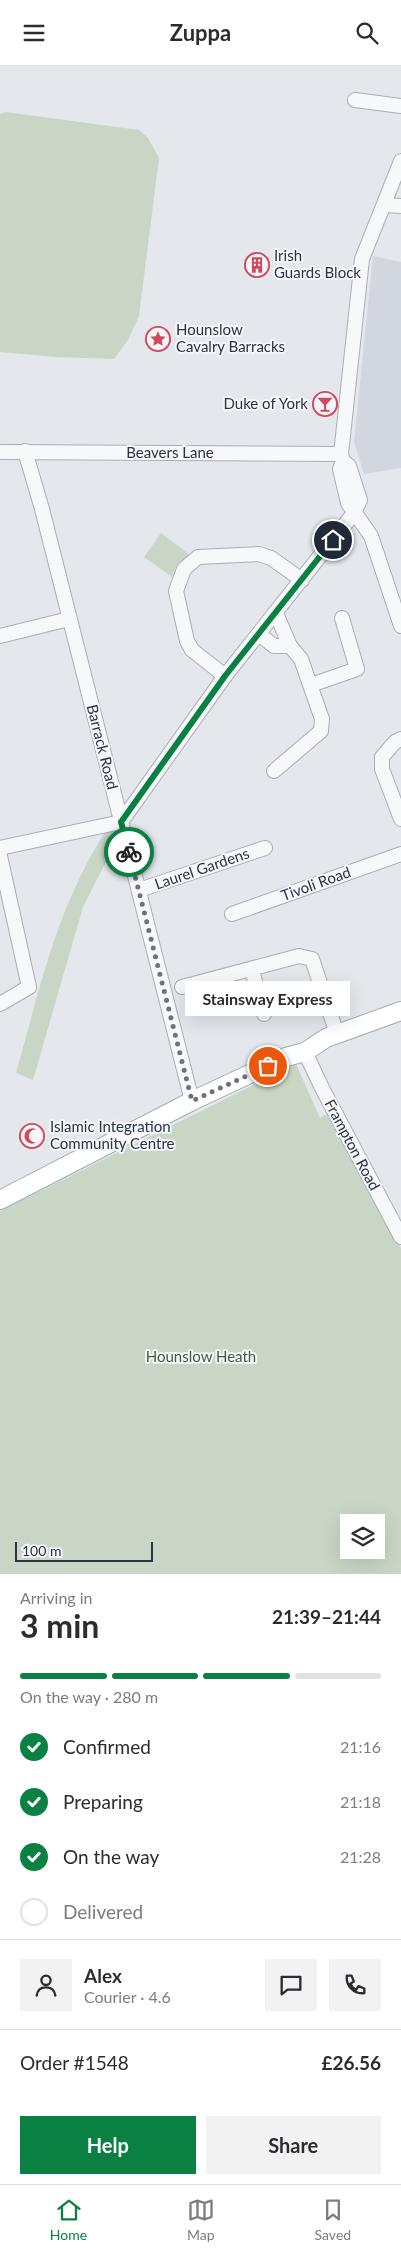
<!DOCTYPE html>
<meta charset="utf-8">
<style>
body{margin:0;font-family:Lato,sans-serif;background:#f2f2f3;color:#2b2b33;height:100vh;display:flex;flex-direction:column;font-size:19px;white-space:nowrap}
*{box-sizing:border-box;margin:0}
p{font-size:16px;color:#7c7c81}
.icon{flex:none;width:28px;height:28px;fill:none;stroke:currentColor;stroke-width:2;stroke-linecap:round;stroke-linejoin:round}
.map{position:relative;height:1509px;overflow:hidden}
.sheet{display:flex;flex-direction:column;background:#fff;flex:1}
.sheet>*{flex:none}
.buttons{position:absolute;left:340px;top:1449px;display:grid;gap:10px}
.buttons a{display:grid;place-items:center;width:45px;height:45px;border-radius:0px;background:#fff;box-shadow:0 5px 20px #0002;font-size:25px}
.scale{position:absolute;left:15px;bottom:12px;width:138px;box-sizing:border-box;padding-left:5px;border:2px solid #2b3445;border-top:0;font-size:14px;line-height:18px;white-space:nowrap;color:#2b3445;-webkit-text-stroke:4px #f4f6f9;paint-order:stroke}
.pin{position:absolute;display:grid;place-items:center;width:42px;height:42px;color:#fff;margin:-21px;border:2px solid #fff;border-radius:50%;box-shadow:0 1px 5px #0007}
.courier{position:absolute;display:grid;place-items:center;width:50px;height:50px;margin:-25px;border:4px solid #0b8043;border-radius:50%;background:#fff;color:#222;box-shadow:0 1px 6px #0007}
.bubble{position:absolute;height:35px;border-radius:0px;background:#fff;box-shadow:0 5px 20px #0002;font-size:16px;font-weight:700;line-height:35px;text-align:center}
.overview em{font-style:normal;font-weight:700}
.overview div{display:flex;flex-direction:column-reverse}
.overview{display:flex;align-items:center;justify-content:space-between;height:85px;padding:0 20px}
h1{font-size:32px;font-weight:700;line-height:38px}
.bar{display:grid;grid-template-columns:repeat(4,1fr);gap:8px 5px;align-content:center;height:60px;padding:0 20px}
.bar i{height:6px;border-radius:4px;background:#e1e1e2}
.bar .on{background:#0b8043}
.bar p{grid-column:span 4}
.line{display:flex;align-items:center;gap:12px;padding:0 20px;border-top:1px solid #e1e1e2}
.line div{flex:1}
.round{display:grid;place-items:center;flex:none;width:52px;height:52px;border-radius:0px;background:#f2f2f3}
ol{padding:0 20px;list-style:none}
li{display:flex;align-items:center;gap:15px;height:55px}
li p{margin-inline-start:auto}
li .icon{padding:5px;border-radius:50%;background:#0b8043;color:#fff;stroke-width:4}
li:last-child{color:#7c7c81}
li i{width:28px;height:28px;border:2px solid #e1e1e2;border-radius:50%}
.cta{display:flex;gap:10px;margin-top:auto;padding:10px 20px}
.cta a{flex:1;height:58px;border-radius:0px;background:#0b8043;color:#fff;font-size:20px;font-weight:700;line-height:58px;text-align:center}
.cta a+a{background:#f2f2f3;color:#2b2b33}
header{display:flex;justify-content:space-between;align-items:center;height:65px;padding:0 20px;background:#fff;font-size:22px;font-weight:700}
.menu{display:flex;justify-content:space-around;align-items:center;height:70px;border-top:1px solid #e1e1e2;background:#fff;font-size:14px;color:#7c7c81}
.menu a{display:grid;justify-items:center;gap:2px}
.menu .on{color:#0b8043}
.map>svg:first-child{display:block}
.built{fill:#d2d6de}
.green{fill:#c9d6c5;fill-rule:evenodd}
.lines{fill:none;stroke-linecap:round;stroke-linejoin:round}
.minor-casing{stroke:#a9aeb7;stroke-width:16}
.major-casing{stroke:#a3abb8;stroke-width:20}
.minor{stroke:#f7f8fa;stroke-width:14}
.major{stroke:#fff;stroke-width:18}
.done{stroke:#6c737f;stroke-width:5;stroke-dasharray:0 9}
.route{stroke:#0b8043;stroke-width:6}
.labels{text-anchor:middle;stroke-width:4;stroke-linejoin:round;paint-order:stroke}
.poi-label{font-size:15px;fill:#2b3445;stroke:#f4f6f9;text-anchor:start}
.street-label{font-size:15px;fill:#2b3445;stroke:#f4f6f9}
.park-label{font-size:15px;fill:#3f6138;stroke:#f4f6f9}
</style>
<header><svg class="icon" aria-label="menu" viewBox="0 0 24 24"><path d="M4 6h16M4 12h16M4 18h16"/></svg>Zuppa<svg class="icon" aria-label="search" viewBox="0 0 24 24"><circle cx="10" cy="10" r="6"/><path d="M15 15l6 6"/></svg></header>
<div class="map">
<svg width="401" height="1509" viewBox="0 0 401 1509">
<rect width="100%" height="100%" fill="#e4e7ec"/>
<polygon class="built" points="373,191 401,197 401,403 364,409 354,377"/>
<g class="green">
<polygon points="6,47 139,65 148,73 159,93 139,251 128,275 114,294 56,292 0,287 0,49"/>
<polygon points="161,468 190,490 177,499 172,512 144,492"/>
<path d="M113 755 119 771 83 842 33 1015 16 1008C42 916 58 836 113 755Z"/>
<path d="M296 999 320 1053 327 1049 401 1183V1509H0V1146ZM349 1458H376V1485H349Z"/>
</g>
<g class="lines">
<defs>
<g id="minor">
<polyline points="355,35 401,41"/>
<polyline points="384,140 401,141"/>
<polyline points="25,386 42,444 192,1036"/>
<polyline points="0,387 341,389"/>
<polyline points="343,396 340,404 348,438 371,471 401,561"/>
<polyline points="276,548 290,581"/>
<polyline points="259,569 274,581 290,581 301,594 322,654 321,666 274,706"/>
<polyline points="0,571 69,554"/>
<polyline points="225,611 192,585 187,576 176,526 184,504 198,492 259,489 271,493 302,515"/>
<polyline points="311,620 357,604 342,553"/>
<polyline points="401,674 395,677 382,692 382,704 401,754"/>
<polyline points="121,757 225,611 354,448 360,435 349,401 343,396 341,389 362,194 401,96"/>
<polyline points="0,783 121,757"/>
<polyline points="0,791 29,922 0,939"/>
<polyline points="139,825 265,783"/>
<polyline points="232,849 401,789"/>
<polyline points="252,905 264,949"/>
<polyline points="182,922 299,891 312,894 337,969"/>
<polyline points="305,987 322,1023 401,1172"/>
</g>
<polyline id="major" points="0,1135 192,1036 286,992 305,987 326,973 401,946"/>
</defs>
<use href="#minor" class="minor-casing"/>
<use href="#major" class="major-casing"/>
<use href="#minor" class="minor"/>
<use href="#major" class="major"/>
</g>
<g class="lines">
<polyline class="done" points="129,787 192,1036 268,1001"/>
<polyline class="route" points="129,787 121,757 225,611 333,475"/>
</g>
<defs>
<symbol id="building-ring" viewBox="-11 -11 22 22"><circle r="9.5" fill="#f4f6f9" stroke="#d1495b" stroke-width="1.5"/><path d="M-4-6H4V6H1V3H-1V6H-4ZM-2.5-4.3h1.7v1.8h-1.7ZM.8-4.3h1.7v1.8H.8ZM-2.5-1h1.7V.8h-1.7ZM.8-1h1.7V.8H.8Z" fill="#d1495b"/></symbol>
<symbol id="sight-ring" viewBox="-11 -11 22 22"><circle r="9.5" fill="#f4f6f9" stroke="#d1495b" stroke-width="1.5"/><path d="M0-6L1.8-2.2L6-1.7L2.9 1.2L3.7 5.4L0 3.3L-3.7 5.4L-2.9 1.2L-6-1.7L-1.8-2.2Z" fill="#d1495b"/></symbol>
<symbol id="bar-ring" viewBox="-11 -11 22 22"><circle r="9.5" fill="#f4f6f9" stroke="#d1495b" stroke-width="1.5"/><path d="M-6-5H6L.8 .8V4.5H3.5V6h-7V4.5H-.8V.8Z" fill="#d1495b"/></symbol>
<symbol id="mosque-ring" viewBox="-11 -11 22 22"><circle r="9.5" fill="#f4f6f9" stroke="#d1495b" stroke-width="1.5"/><path d="M3.5-4.9A6 6 0 1 0 3.5 4.9A5 5 0 1 1 3.5-4.9Z" fill="#d1495b"/></symbol>
</defs>
<g fill-rule="evenodd">
<use href="#building-ring" x="243" y="186" width="28" height="28"/>
<use href="#sight-ring" x="144" y="260" width="28" height="28"/>
<use href="#bar-ring" x="311" y="325" width="28" height="28"/>
<use href="#mosque-ring" x="18" y="1057" width="28" height="28"/>
</g>
<g class="labels">
<g class="poi-label">
<text x="274" y="196">Irish<tspan x="274" dy="17">Guards Block</tspan></text>
<text x="176" y="270">Hounslow<tspan x="176" dy="17">Cavalry Barracks</tspan></text>
<text x="308" y="344" text-anchor="end">Duke of York</text>
<text x="50" y="1067">Islamic Integration<tspan x="50" dy="17">Community Centre</tspan></text>
</g>
<g class="street-label">
<text x="170" y="393">Beavers Lane</text>
<text transform="translate(102 682) rotate(76)" y="5">Barrack Road</text>
<text transform="translate(202 804) rotate(-19)" y="5">Laurel Gardens</text>
<text transform="translate(316 819) rotate(-20)" y="5">Tivoli Road</text>
<text transform="translate(352 1080) rotate(62)" y="5">Frampton Road</text>
</g>
<g class="park-label">
<text x="201" y="1297">Hounslow Heath</text>
</g>
</g>
</svg>
<div class="buttons">
<a><svg class="icon" aria-label="layers" viewBox="0 0 24 24"><path d="M12 4l9 5-9 5-9-5zM3 14l9 5 9-5"/></svg></a>
</div>
<div class="scale">100 m</div>
<div class="pin" style="left:268px;top:1001px;background:#ea580c"><svg class="icon" aria-label="bag" viewBox="0 0 24 24"><path d="M5 8h14l-1 12H6zM9 8a3 3 0 0 1 6 0"/></svg></div>
<div class="pin" style="left:333px;top:475px;background:#1f2937"><svg class="icon" aria-label="home" viewBox="0 0 24 24"><path d="M3 11l9-7 9 7M6 9v11h12V9"/></svg></div>
<div class="courier" style="left:129px;top:787px"><svg class="icon" aria-label="bike" viewBox="0 0 24 24"><circle cx="6" cy="16" r="4"/><circle cx="18" cy="16" r="4"/><path d="M6 16l4-8h5l3 8M10 8l3 8H6M13 5h3"/></svg></div>
<div class="bubble" style="left:185px;top:916px;width:165px">Stainsway Express</div>
</div>
<section class="sheet">
<div class="overview"><div><h1>3 min</h1><p>Arriving in</p></div><em>21:39–21:44</em></div>
<div class="bar"><i class="on"></i><i class="on"></i><i class="on"></i><i></i><p>On the way · 280 m</p></div>
<ol>
<li><svg class="icon" aria-label="check" viewBox="0 0 24 24"><path d="M5 12l5 5 9-10"/></svg>Confirmed<p>21:16</p></li>
<li><svg class="icon" aria-label="check" viewBox="0 0 24 24"><path d="M5 12l5 5 9-10"/></svg>Preparing<p>21:18</p></li>
<li><svg class="icon" aria-label="check" viewBox="0 0 24 24"><path d="M5 12l5 5 9-10"/></svg>On the way<p>21:28</p></li>
<li><i></i>Delivered</li>
</ol>
<div class="line" style="height:90px"><a class="round"><svg class="icon" aria-label="person" viewBox="0 0 24 24"><circle cx="12" cy="8" r="4"/><path d="M4 21q1-7 8-7t8 7"/></svg></a><div><b>Alex</b><p>Courier · 4.6</p></div><a class="round"><svg class="icon" aria-label="chat" viewBox="0 0 24 24"><path d="M4 5h16v11H9l-5 4z"/></svg></a><a class="round"><svg class="icon" aria-label="phone" viewBox="0 0 24 24"><path d="M5 4h4l2 5-3 2q2 4 5 5l2-3 5 2v4C11 20 4 13 5 4z"/></svg></a></div>
<div class="line" style="height:65px"><div>Order #1548</div><b>£26.56</b></div>
<div class="cta"><a>Help</a><a>Share</a></div>
</section>
<nav class="menu">
<a class="on"><svg class="icon" aria-label="home" viewBox="0 0 24 24"><path d="M3 11l9-7 9 7M6 9v11h12V9"/></svg>Home</a>
<a><svg class="icon" aria-label="map" viewBox="0 0 24 24"><path d="M3 6l6-2 6 2 6-2v14l-6 2-6-2-6 2zM9 4v14M15 6v14"/></svg>Map</a>
<a><svg class="icon" aria-label="saved" viewBox="0 0 24 24"><path d="M7 4h10v16l-5-4-5 4z"/></svg>Saved</a>
</nav>
